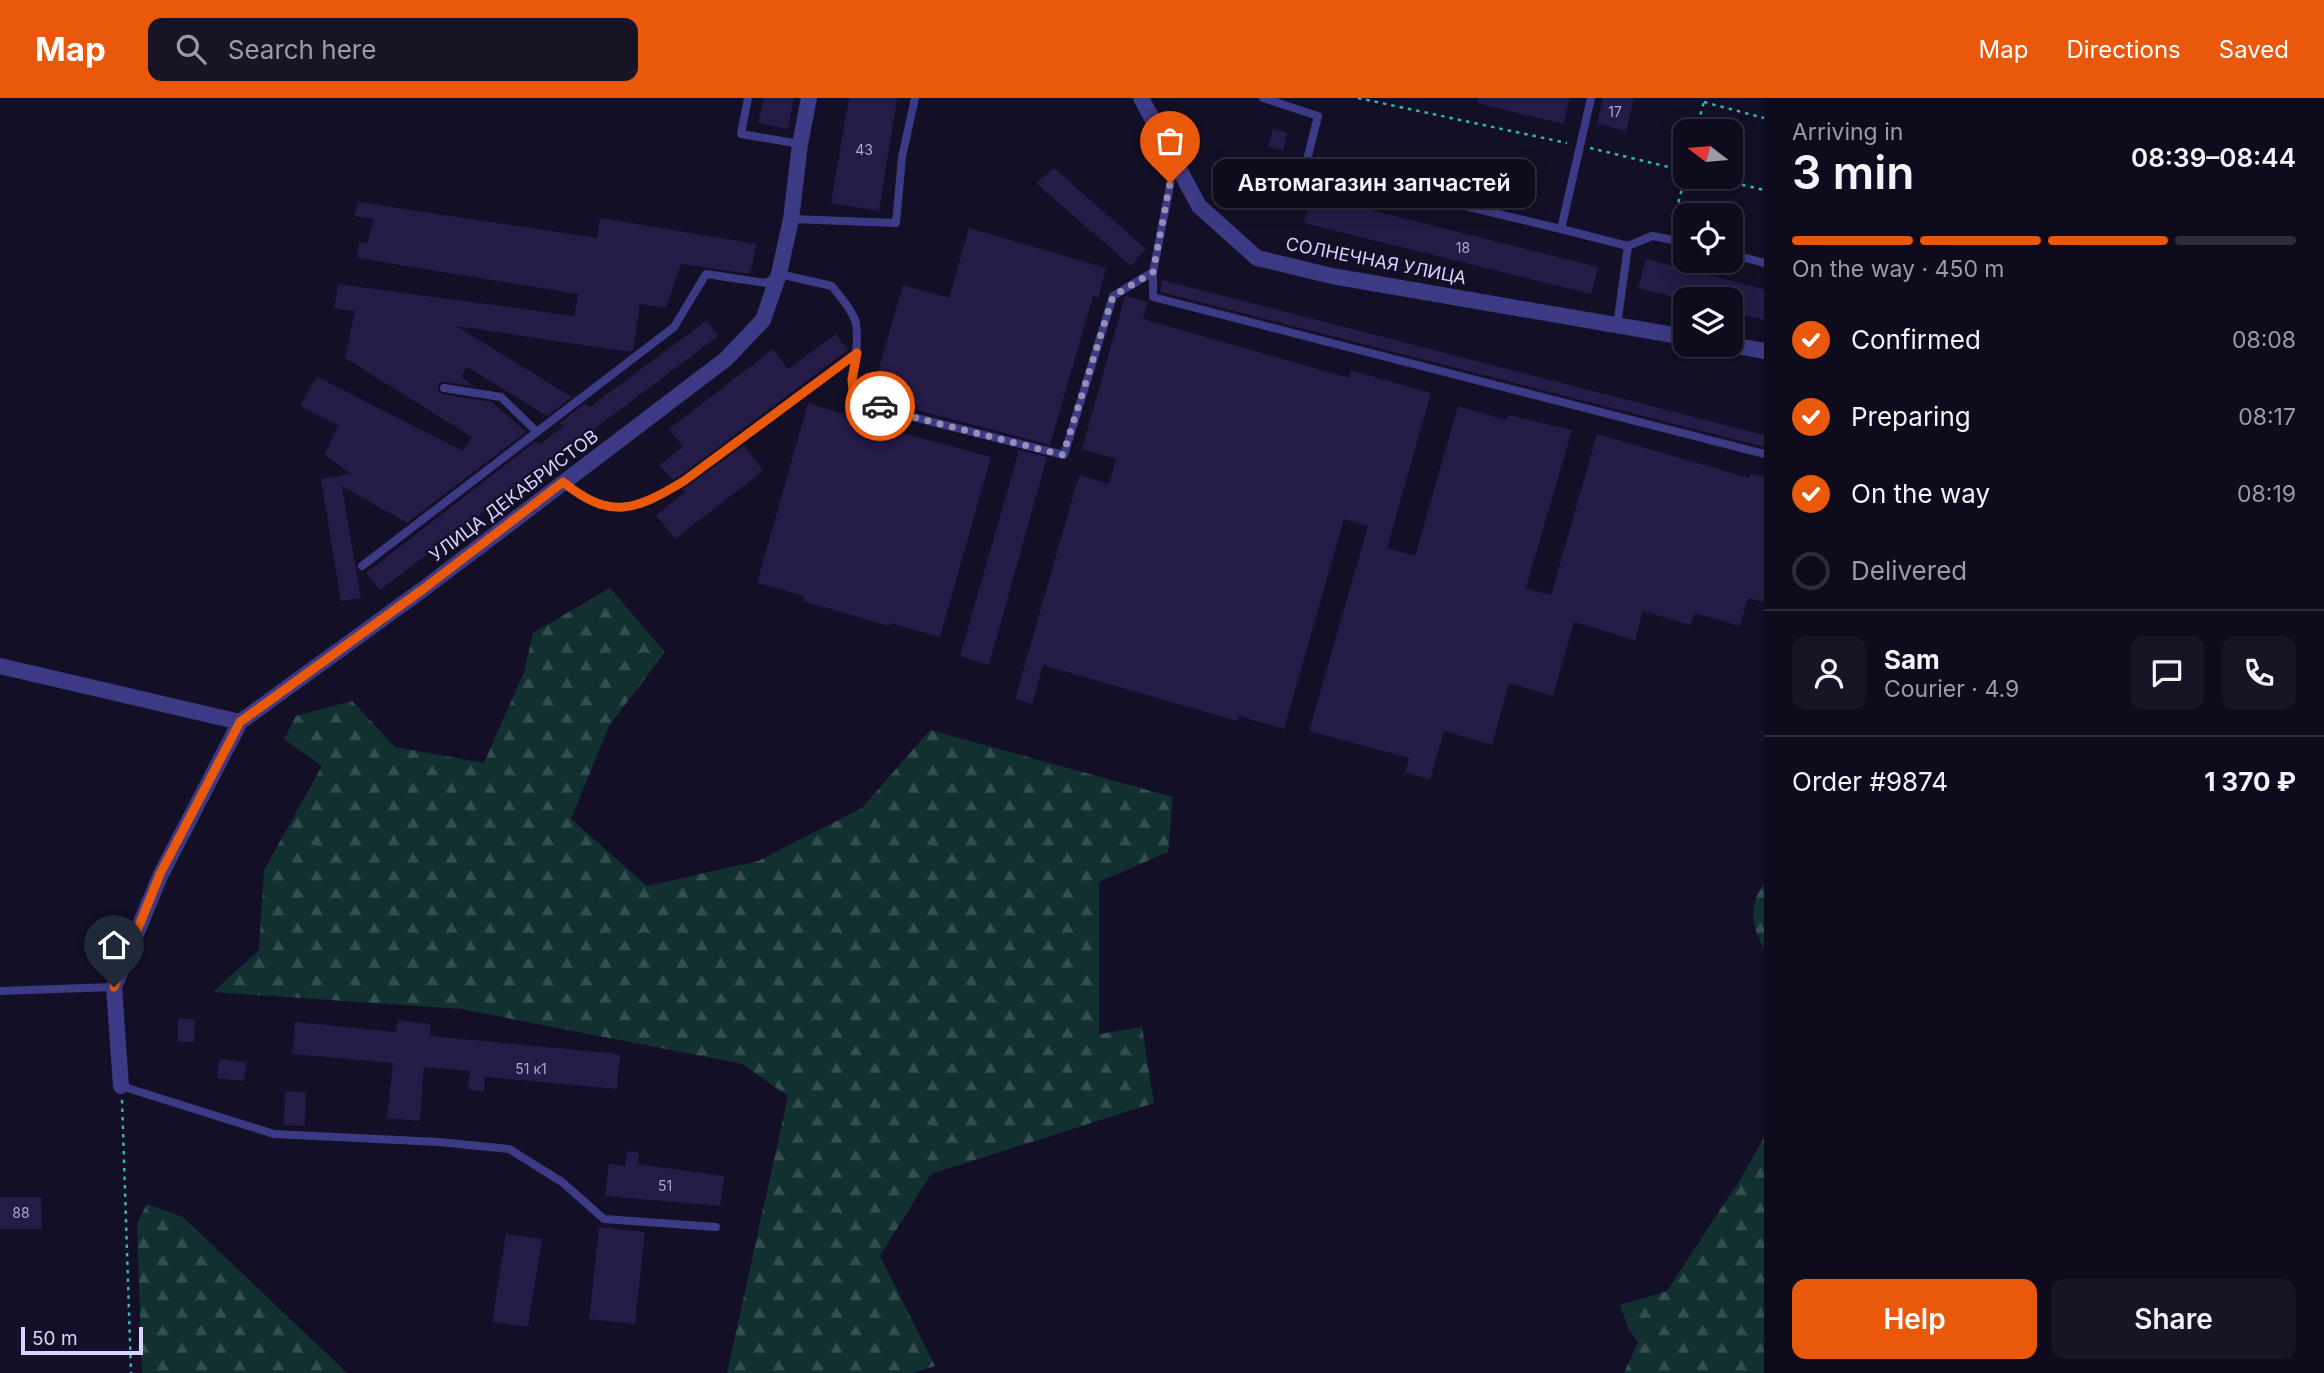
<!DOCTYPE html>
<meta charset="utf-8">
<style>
body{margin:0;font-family:Inter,sans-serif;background:#171425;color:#f1f3f6;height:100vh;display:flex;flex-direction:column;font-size:26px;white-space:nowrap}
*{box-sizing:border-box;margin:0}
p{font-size:23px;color:#9b9ba3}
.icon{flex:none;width:38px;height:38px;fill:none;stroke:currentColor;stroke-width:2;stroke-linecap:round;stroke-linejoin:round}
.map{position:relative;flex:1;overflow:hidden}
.panel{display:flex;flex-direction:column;background:#0e0b1c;width:560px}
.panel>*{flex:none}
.needle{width:46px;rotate:286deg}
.buttons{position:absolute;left:1673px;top:21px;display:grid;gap:14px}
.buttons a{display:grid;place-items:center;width:70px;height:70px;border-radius:14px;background:#0e0b1c;box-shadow:0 4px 18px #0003,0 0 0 2px #2e2b3b;font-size:35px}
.scale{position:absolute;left:21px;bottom:18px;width:122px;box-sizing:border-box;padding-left:7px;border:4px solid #d9d4ff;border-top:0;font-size:19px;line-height:24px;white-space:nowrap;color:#d9d4ff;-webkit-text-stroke:5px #130f26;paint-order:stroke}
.pin{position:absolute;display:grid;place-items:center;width:60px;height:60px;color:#fff;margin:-72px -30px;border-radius:50% 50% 50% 0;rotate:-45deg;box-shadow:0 0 7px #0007}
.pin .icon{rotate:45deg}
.courier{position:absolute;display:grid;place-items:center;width:70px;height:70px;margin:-35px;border:5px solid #ea580c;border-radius:50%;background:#fff;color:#222;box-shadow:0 2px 9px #0007}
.bubble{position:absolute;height:49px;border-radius:14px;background:#0e0b1c;box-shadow:0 4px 18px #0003,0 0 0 2px #2e2b3b;font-size:23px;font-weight:600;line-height:49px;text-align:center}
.headline em{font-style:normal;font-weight:600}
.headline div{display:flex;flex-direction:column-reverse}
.headline{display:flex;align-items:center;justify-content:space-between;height:119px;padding:0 28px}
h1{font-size:46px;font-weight:600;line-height:52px}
.bar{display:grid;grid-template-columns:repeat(4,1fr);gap:10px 7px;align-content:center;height:84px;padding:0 28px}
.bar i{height:9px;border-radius:5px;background:#2e2b3b}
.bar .selected{background:#ea580c}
.bar p{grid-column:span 4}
.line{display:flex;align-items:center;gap:18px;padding:0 28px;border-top:2px solid #2e2b3b}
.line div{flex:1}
.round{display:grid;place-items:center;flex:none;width:74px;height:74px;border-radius:14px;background:#171425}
ol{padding:0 28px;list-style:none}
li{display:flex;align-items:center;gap:21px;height:77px}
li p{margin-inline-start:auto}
li .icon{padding:7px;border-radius:50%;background:#ea580c;color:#fff;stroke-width:4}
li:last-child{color:#9b9ba3}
li i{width:38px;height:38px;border:4px solid #2e2b3b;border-radius:50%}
.primary-button{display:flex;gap:14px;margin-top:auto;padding:14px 28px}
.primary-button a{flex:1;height:80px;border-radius:14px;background:#ea580c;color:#fff;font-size:28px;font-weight:600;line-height:80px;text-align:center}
.primary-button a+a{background:#171425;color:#f1f3f6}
header{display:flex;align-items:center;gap:42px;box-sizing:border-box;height:98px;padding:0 35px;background:#ea580c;color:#fff}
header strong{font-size:33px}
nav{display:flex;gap:38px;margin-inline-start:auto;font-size:24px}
.search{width:490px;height:63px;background:#171425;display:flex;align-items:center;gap:18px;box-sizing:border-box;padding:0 24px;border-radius:14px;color:#9b9ba3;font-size:26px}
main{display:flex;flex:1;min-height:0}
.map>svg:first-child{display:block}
.forest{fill:url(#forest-firs)}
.building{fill:#241b47}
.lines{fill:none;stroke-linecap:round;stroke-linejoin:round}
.path{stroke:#2fb8b0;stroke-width:2.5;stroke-dasharray:3.5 5;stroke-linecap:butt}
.service{stroke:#3d3a85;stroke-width:8}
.minor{stroke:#3d3a85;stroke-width:16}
.done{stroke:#948fb3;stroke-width:7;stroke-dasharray:0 12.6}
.route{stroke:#ea580c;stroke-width:9}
.labels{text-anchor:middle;stroke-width:5;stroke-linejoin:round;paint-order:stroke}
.number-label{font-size:14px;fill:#aca6d1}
.street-label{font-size:18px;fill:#d9d4ff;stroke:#130f26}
</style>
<header>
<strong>Map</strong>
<div class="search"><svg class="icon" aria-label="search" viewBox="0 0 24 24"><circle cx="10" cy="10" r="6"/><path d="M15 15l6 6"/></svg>Search here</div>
<nav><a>Map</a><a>Directions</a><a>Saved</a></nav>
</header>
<main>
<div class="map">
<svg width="1764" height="1275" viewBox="0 0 1764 1275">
<defs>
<pattern id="forest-firs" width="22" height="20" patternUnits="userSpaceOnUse" patternTransform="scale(1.75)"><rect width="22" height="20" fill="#12302f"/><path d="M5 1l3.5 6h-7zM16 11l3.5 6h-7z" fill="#344d4e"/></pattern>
</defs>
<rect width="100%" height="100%" fill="#130f26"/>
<g class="forest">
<polygon points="610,490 665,554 609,628 571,721 647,788 758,763 862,710 930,632 1173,699 1168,754 1099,784 1099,936 1142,929 1154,1005 931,1076 880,1158 935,1268 913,1275 727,1275 788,998 742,966 461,911 213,894 259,852 264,772 322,668 284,641 296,618 352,603 395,649 484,665 524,574 533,535"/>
<path d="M1764 786V851C1751 827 1748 808 1764 786Z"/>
<polygon points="1764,1040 1764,1275 1624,1275 1638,1244 1629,1232 1620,1207 1667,1193 1741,1080"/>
<polygon points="147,1106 183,1119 347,1275 142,1275 137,1125"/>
</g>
<g class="building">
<polygon points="764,0 794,0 788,31 758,25"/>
<polygon points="849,0 897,0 879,113 831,105"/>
<polygon points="1478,0 1570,0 1563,26 1477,5"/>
<polygon points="1603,0 1634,0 1626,33 1597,26"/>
<polygon points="1273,31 1287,35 1283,53 1268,49"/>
<polygon points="1054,70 1146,151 1131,168 1036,85"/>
<polygon points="1311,97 1598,169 1591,196 1304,125"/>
<polygon points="358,104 597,140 600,120 757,146 750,176 681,166 666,210 640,206 633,252 630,254 456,228 572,299 547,318 467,269 461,278 473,288 445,284 439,285 438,292 442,296 492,304 526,334 407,425 342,388 361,500 341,503 321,381 351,376 325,357 338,327 300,308 317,279 463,353 472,339 345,260 355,213 334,210 338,186 574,218 578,196 357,160 359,144 367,145 374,121 354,118"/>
<polygon points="969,130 1106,170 1098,200 1093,198 1050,347 917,312 918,307 872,294 903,187 949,200"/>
<polygon points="1646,161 1764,191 1764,222 1731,214 1731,201 1682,201 1638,190"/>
<polygon points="1162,182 1764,337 1764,349 1160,194"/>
<polygon points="1125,198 1148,204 1143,221 1349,280 1351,272 1431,295 1387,450 1415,458 1458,308 1506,322 1508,317 1572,332 1526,490 1551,497 1597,336 1749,380 1751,375 1764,379 1764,504 1748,500 1740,528 1694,515 1690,527 1643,513 1635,542 1574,524 1553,598 1509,585 1492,647 1444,633 1430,682 1405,674 1409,660 1309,633 1368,428 1344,421 1284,631 1238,618 1237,623 1043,567 1032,606 1015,601 1079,377 1109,386 1116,361 1082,351"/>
<polygon points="707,222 718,238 380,492 366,475 536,343 540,346 564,328 559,325 584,306 590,309"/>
<polygon points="836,236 848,252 680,378 673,382 659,367 683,349 669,331 773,251 788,271"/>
<polygon points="808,305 892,332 991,359 940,539 890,525 889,528 803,503 804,498 757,485"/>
<polygon points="744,347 763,373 675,441 656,417 685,394 682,392"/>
<polygon points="1019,352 1047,359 989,567 960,558"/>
<polygon points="178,921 195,921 194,944 178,944"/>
<polygon points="398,922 431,926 430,938 620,956 617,991 485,979 484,993 468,992 470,973 424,969 420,1023 387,1020 393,965 292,956 295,924 396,934"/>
<polygon points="219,961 247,964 244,983 217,980"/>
<polygon points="285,993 306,994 305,1028 284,1027"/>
<polygon points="627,1053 639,1055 638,1066 724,1078 720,1108 605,1098 609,1066 625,1068"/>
<polygon points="0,1099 41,1099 42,1131 0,1131"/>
<polygon points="599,1129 645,1134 635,1226 589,1221"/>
<polygon points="506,1136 542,1141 528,1229 492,1224"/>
</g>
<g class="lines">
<g class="path">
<polyline points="1358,0 1567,45"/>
<polyline points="1704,4 1764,20"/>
<polyline points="1696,33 1705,0"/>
<polyline points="1590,50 1685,73"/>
<polyline points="1709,79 1764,92"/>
<polyline points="1672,129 1685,79"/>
<polyline points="122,1002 131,1275"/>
</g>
<g class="service">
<polyline points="748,0 741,36 800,46"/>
<polyline points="1263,0 1318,18 1305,70 1561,131"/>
<polyline points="1591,0 1561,131 1628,148 1617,227"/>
<polyline points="791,121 896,125 902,59 915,0"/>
<polyline points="1628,148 1652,138 1685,144"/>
<polyline points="1731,156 1764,165"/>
<polyline points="1153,174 1153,199 1764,356"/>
<polyline points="444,290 501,299 537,334"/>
<path d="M563 384C611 423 636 412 684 383L857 255"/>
<path d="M362 468 674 229 706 176 766 185 779 176 832 188C839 198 854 213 856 226 860 249 852 271 853 294L889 313 1064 357 1113 198 1153 174 1174 67"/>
<polyline points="0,893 114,889"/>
<polyline points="121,988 274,1036 439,1044 509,1051 562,1084 604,1121 716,1129"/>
</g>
<g class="minor">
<polyline points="1141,0 1199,108 1257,160 1332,178 1685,239"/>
<polyline points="1731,247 1764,253"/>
<polyline points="0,568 240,624"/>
<polyline points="121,988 114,889 161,776 240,624 422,492 726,261 763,222 779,176 791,121 800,46 809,0"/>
</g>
</g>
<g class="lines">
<polyline class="done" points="880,308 889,313 1063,357 1113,198 1153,174 1170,85"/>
<path class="route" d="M114 889 160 776 240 624 422 492 563 384C611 423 636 412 684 383L857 255 852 281 853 294 880 308"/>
</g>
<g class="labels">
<g class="number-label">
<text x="1615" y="19">17</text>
<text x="864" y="57">43</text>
<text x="1463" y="155">18</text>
<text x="531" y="976">51 к1</text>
<text x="665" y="1093">51</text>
<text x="21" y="1120">88</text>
</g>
<g class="street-label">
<text transform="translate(1376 163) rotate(11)" y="6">СОЛНЕЧНАЯ УЛИЦА</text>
<text transform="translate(514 398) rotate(-37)" y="6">УЛИЦА ДЕКАБРИСТОВ</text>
</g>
</g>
</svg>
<div class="buttons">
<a><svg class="needle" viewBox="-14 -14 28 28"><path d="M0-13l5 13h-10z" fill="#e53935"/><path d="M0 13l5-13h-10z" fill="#9b9ba3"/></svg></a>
<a><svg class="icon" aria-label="locate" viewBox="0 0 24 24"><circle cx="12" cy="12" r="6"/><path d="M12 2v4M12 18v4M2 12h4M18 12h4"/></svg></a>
<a><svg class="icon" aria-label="layers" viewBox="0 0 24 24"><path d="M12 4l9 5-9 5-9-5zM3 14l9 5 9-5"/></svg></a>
</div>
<div class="scale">50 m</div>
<div class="pin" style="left:1170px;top:85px;background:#ea580c"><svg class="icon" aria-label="bag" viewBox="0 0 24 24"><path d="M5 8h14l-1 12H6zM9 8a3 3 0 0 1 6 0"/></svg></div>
<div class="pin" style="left:114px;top:889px;background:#1f2937"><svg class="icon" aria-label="home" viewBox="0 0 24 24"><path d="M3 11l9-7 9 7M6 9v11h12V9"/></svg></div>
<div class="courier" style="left:880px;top:308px"><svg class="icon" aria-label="car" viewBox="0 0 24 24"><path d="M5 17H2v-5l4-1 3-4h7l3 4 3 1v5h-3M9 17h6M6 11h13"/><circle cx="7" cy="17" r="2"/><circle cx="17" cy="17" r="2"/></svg></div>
<div class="bubble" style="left:1213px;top:61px;width:322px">Автомагазин запчастей</div>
</div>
<section class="panel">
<div class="headline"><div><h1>3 min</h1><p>Arriving in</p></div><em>08:39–08:44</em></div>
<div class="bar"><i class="selected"></i><i class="selected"></i><i class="selected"></i><i></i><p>On the way · 450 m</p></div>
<ol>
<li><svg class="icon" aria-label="check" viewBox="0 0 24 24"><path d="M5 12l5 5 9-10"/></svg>Confirmed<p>08:08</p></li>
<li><svg class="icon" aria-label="check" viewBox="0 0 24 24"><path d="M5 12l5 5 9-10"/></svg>Preparing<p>08:17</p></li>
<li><svg class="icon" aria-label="check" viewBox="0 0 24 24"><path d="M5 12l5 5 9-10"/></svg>On the way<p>08:19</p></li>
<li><i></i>Delivered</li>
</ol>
<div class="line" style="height:126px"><a class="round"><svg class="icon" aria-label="person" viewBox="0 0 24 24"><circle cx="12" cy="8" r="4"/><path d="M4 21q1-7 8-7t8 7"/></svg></a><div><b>Sam</b><p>Courier · 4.9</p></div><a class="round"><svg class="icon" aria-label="chat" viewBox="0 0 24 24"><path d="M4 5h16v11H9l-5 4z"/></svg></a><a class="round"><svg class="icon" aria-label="phone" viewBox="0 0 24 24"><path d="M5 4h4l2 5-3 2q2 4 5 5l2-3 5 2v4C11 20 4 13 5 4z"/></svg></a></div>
<div class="line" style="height:91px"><div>Order #9874</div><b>1 370 ₽</b></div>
<div class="primary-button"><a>Help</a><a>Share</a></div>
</section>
</main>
